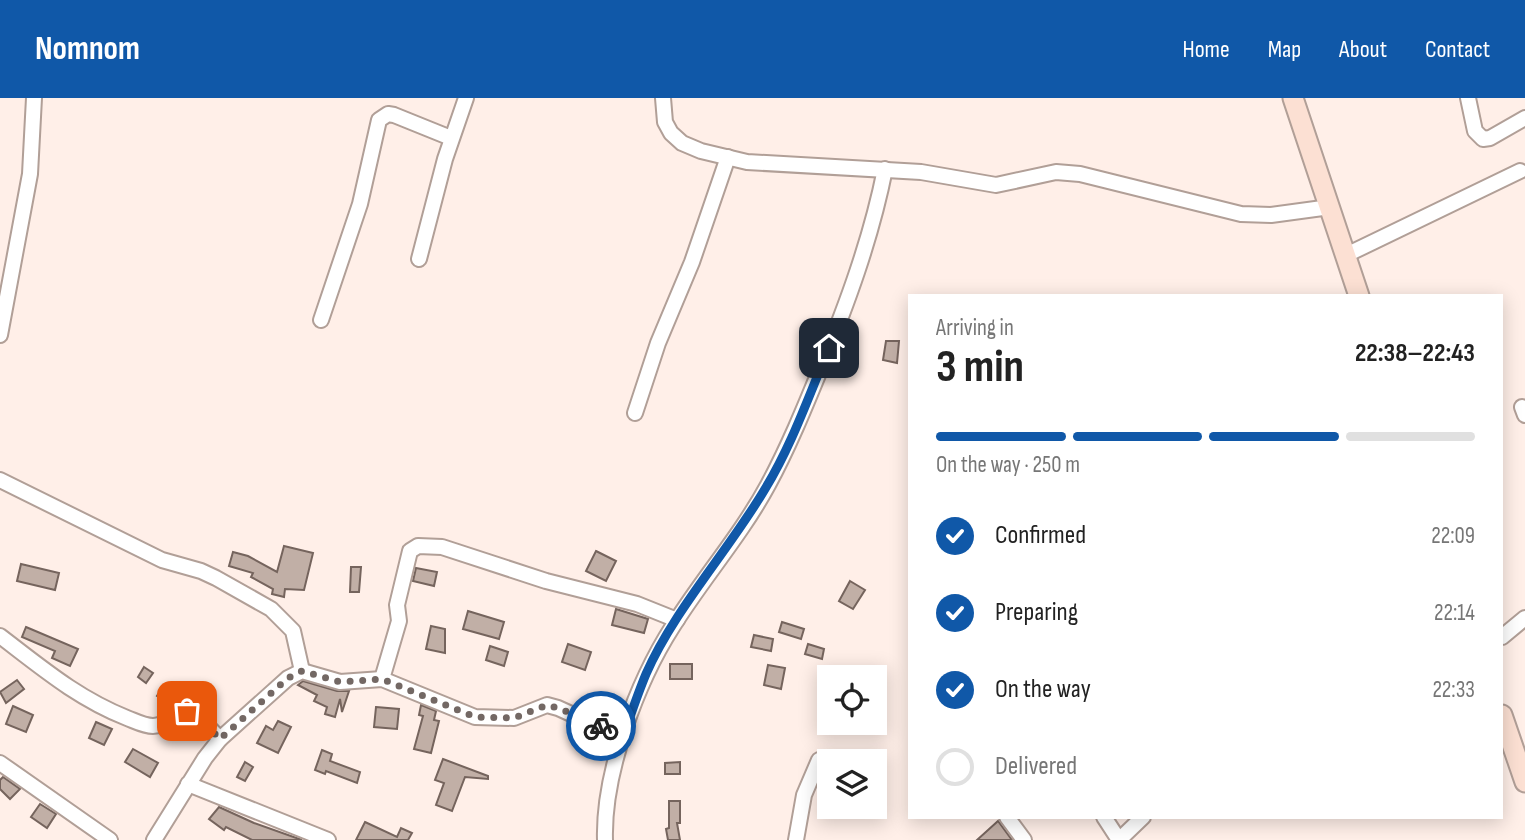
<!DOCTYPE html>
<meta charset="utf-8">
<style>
body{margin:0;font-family:"Sofia Sans Condensed",sans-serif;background:#f6f6f6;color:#222;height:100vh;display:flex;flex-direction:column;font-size:26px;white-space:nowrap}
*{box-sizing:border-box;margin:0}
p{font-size:23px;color:#767676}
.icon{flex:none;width:38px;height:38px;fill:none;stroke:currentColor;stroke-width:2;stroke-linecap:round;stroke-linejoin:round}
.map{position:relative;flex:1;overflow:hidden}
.details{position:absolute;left:908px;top:196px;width:595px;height:525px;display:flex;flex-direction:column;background:#fff;border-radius:0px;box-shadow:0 4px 18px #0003}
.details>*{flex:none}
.controls{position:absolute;left:817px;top:567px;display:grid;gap:14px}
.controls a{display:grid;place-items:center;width:70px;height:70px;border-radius:0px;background:#fff;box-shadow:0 4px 18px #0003;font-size:35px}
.pin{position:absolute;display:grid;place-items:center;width:60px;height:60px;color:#fff;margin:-30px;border-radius:14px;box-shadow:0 4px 10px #0006}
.courier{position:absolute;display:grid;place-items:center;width:70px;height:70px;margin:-35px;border:5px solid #1058a8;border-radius:50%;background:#fff;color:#222;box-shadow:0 2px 9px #0007}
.headline em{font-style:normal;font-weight:700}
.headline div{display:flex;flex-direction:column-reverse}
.headline{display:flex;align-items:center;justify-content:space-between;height:119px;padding:0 28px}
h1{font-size:46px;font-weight:700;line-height:52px}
.bar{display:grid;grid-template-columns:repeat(4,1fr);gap:10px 7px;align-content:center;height:84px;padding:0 28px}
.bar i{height:9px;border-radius:5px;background:#e0e0e0}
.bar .active{background:#1058a8}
.bar p{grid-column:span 4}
ol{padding:0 28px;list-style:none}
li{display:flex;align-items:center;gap:21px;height:77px}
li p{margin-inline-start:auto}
li .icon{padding:7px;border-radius:50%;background:#1058a8;color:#fff;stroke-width:4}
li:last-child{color:#767676}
li i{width:38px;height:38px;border:4px solid #e0e0e0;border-radius:50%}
header{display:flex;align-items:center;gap:42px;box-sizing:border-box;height:98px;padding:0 35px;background:#1058a8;color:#fff}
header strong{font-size:33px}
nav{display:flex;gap:38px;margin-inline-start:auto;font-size:24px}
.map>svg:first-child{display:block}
.building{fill:#c1afa6;stroke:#75645d;stroke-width:2}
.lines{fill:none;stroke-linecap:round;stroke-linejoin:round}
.street-casing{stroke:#b19f97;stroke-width:18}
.secondary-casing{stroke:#b19f97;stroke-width:23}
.street{stroke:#fff;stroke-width:14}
.secondary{stroke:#fce0d3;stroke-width:19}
.done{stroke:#736864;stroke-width:7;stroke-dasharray:0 12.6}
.route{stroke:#1058a8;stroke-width:9}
</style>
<header>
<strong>Nomnom</strong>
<nav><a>Home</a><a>Map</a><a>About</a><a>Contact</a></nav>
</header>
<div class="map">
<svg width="1525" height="742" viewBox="0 0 1525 742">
<rect width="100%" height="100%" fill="#ffefe8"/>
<g class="building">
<polygon points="886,243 899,243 897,265 883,262"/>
<polygon points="284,448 313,455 304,492 285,491 284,499 272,496 273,491 251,479 253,475 229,468 233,454 248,458 277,474"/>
<polygon points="596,453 616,463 606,483 586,473"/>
<polygon points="21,466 59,475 55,492 17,483"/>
<polygon points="351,469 361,469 359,494 350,494"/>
<polygon points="416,470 437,474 434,488 413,483"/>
<polygon points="850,483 865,492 853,511 839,503"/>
<polygon points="616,511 648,521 644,535 612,527"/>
<polygon points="468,513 504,524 499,541 463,531"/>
<polygon points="782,524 804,531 801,541 779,534"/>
<polygon points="431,528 445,531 445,555 426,551"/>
<polygon points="26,529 78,551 70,568 52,560 55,553 22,539"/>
<polygon points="754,537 773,541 771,553 751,549"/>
<polygon points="568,546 591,554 585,572 562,564"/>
<polygon points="808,546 824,551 822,561 805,556"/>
<polygon points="490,548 508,554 504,568 486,562"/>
<rect x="670" y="566" width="22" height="15"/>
<polygon points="768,567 785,570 781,591 764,587"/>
<polygon points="144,569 153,575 146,585 138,579"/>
<polygon points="17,582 24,591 6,605 0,594"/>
<polygon points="303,583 337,593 349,593 342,614 340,601 335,619 325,616 327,609 314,603 317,597 298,587"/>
<polygon points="162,590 184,605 174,609 157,598"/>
<polygon points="421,607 436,613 434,622 439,623 431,655 414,651 423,618 419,617"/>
<polygon points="13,608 33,617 26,634 6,626"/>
<polygon points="376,609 399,611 397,631 374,629"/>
<polygon points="278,623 291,629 278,655 257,645 266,628 273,632"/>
<polygon points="96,624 112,631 104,647 89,640"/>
<polygon points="133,651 158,665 150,679 125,664"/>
<polygon points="322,652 332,656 330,663 360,674 357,685 326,673 325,676 315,672"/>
<polygon points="443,661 488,678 488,681 465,679 452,713 436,707 444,685 435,682"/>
<polygon points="245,664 253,669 245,683 237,679"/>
<polygon points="680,664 680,676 665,676 665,665"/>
<polygon points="3,679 20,691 10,701 0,691 0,682"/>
<polygon points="669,703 680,703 680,725 677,725 680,742 668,742 666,731 669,730"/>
<polygon points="40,706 56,716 47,730 31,719"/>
<polygon points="219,709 254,725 302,742 252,742 226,729 224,732 209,721"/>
<polygon points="998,723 1012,742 977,742"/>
<polygon points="365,724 397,739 401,730 412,735 408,742 356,742"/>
</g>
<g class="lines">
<defs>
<g id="street">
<polyline points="663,0 665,24 671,35 682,45 701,53 747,64 921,74 996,87 1056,74 1080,76 1241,116 1271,117 1330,109"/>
<polyline points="1468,0 1475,33 1483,41 1490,40 1525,20"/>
<polyline points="1346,157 1520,73"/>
<polyline points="419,161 445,61 466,0"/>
<polyline points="321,222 360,106 379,22 388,16 394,17 451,40"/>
<polyline points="0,237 30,76 34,0"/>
<polyline points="1522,309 1525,317"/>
<polyline points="635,315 658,245 692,164 728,59"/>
<polyline points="0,382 162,462 201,473 216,480 271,511 293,533 302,573"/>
<path d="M0 538C42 570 77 600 127 620 135 623 144 628 153 628 168 628 178 613 193 613L220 641"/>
<polyline points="1502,539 1525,520"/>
<polyline points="382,581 399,523 397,507 410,453 418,448 442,449 546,483 637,506 677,522"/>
<polyline points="0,665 110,742"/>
<polyline points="188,686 328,742"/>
<polyline points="1007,719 1024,742"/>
<polyline points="1104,719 1119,742"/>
<polyline points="154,742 205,660 220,641 288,580 302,573 340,584 382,581 475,619 514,620 547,607 558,610 580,620 624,636"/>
<path d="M605 742C603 675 637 584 673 528 703 480 741 437 768 387 788 350 804 311 820 272 847 206 871 141 885 71"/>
<polyline points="796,742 804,697 819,662"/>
<polyline points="1119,742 1143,719"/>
</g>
<g id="secondary">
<polyline points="1293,0 1359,198"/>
<polyline points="1502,617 1525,684"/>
</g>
</defs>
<use href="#street" class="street-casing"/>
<use href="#secondary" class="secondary-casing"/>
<use href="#street" class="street"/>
<use href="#secondary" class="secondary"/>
</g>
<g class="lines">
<polyline class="done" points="187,613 193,613 220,641 288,580 302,573 340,584 382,581 475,619 514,620 547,607 558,610 601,628"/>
<path class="route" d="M601 628 624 636C631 616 638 595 646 576 674 512 729 452 765 391 792 347 809 297 829 250"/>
</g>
</svg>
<div class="controls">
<a><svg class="icon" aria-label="locate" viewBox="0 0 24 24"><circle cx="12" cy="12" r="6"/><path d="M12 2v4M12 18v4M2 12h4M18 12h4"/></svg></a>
<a><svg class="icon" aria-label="layers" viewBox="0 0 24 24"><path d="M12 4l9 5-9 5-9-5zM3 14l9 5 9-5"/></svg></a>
</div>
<div class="pin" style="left:187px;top:613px;background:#ea580c"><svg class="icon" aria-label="bag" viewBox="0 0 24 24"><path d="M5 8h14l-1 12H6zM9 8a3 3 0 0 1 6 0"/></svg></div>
<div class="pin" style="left:829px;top:250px;background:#1f2937"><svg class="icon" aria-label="home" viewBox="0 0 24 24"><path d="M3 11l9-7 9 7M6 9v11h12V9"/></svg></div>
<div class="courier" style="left:601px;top:628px"><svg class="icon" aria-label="bike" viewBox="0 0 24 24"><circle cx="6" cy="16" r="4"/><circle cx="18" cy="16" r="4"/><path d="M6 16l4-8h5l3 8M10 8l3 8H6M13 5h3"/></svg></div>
<section class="details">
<div class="headline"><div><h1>3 min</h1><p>Arriving in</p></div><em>22:38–22:43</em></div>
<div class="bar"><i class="active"></i><i class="active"></i><i class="active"></i><i></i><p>On the way · 250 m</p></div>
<ol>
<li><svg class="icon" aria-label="check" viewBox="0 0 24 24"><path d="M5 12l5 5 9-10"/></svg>Confirmed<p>22:09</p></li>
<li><svg class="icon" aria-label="check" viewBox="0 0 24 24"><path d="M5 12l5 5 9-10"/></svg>Preparing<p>22:14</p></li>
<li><svg class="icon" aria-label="check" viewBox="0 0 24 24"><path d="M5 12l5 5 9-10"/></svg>On the way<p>22:33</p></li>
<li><i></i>Delivered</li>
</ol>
</section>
</div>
